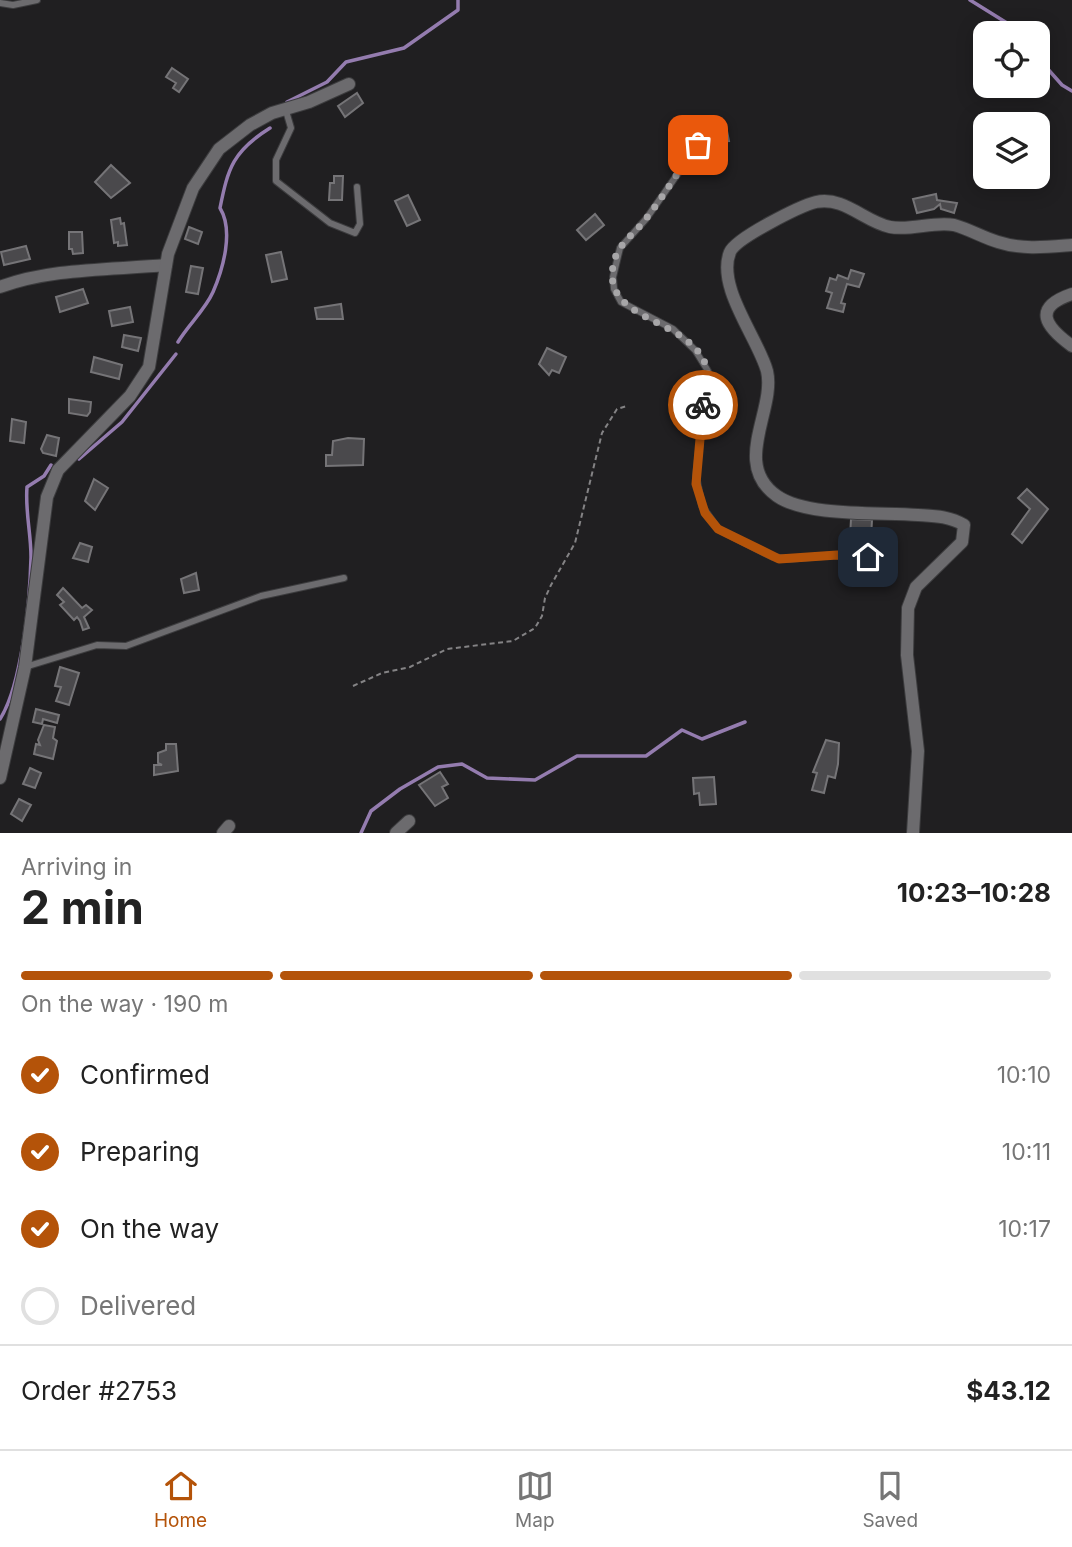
<!DOCTYPE html>
<meta charset="utf-8">
<style>
body{margin:0;font-family:Inter,sans-serif;background:#f2f2f2;color:#222;height:100vh;display:flex;flex-direction:column;font-size:26px;white-space:nowrap}
*{box-sizing:border-box;margin:0}
p{font-size:23px;color:#767676}
.icon{flex:none;width:38px;height:38px;fill:none;stroke:currentColor;stroke-width:2;stroke-linecap:round;stroke-linejoin:round}
.map{position:relative;height:833px;overflow:hidden}
.drawer{display:flex;flex-direction:column;background:#fff;flex:1}
.drawer>*{flex:none}
.controls{position:absolute;left:973px;top:21px;display:grid;gap:14px}
.controls a{display:grid;place-items:center;width:77px;height:77px;border-radius:14px;background:#fff;box-shadow:0 4px 18px #0003;font-size:35px}
.pin{position:absolute;display:grid;place-items:center;width:60px;height:60px;color:#fff;margin:-30px;border-radius:14px;box-shadow:0 4px 10px #0006}
.courier{position:absolute;display:grid;place-items:center;width:70px;height:70px;margin:-35px;border:5px solid #b45309;border-radius:50%;background:#fff;color:#222;box-shadow:0 2px 9px #0007}
.headline em{font-style:normal;font-weight:700}
.headline div{display:flex;flex-direction:column-reverse}
.headline{display:flex;align-items:center;justify-content:space-between;height:119px;padding:0 21px}
h1{font-size:46px;font-weight:700;line-height:52px}
.bar{display:grid;grid-template-columns:repeat(4,1fr);gap:10px 7px;align-content:center;height:84px;padding:0 21px}
.bar i{height:9px;border-radius:5px;background:#e0e0e0}
.bar .selected{background:#b45309}
.bar p{grid-column:span 4}
.line{display:flex;align-items:center;gap:18px;padding:0 21px;border-top:2px solid #e0e0e0}
.line div{flex:1}
ol{padding:0 21px;list-style:none}
li{display:flex;align-items:center;gap:21px;height:77px}
li p{margin-inline-start:auto}
li .icon{padding:7px;border-radius:50%;background:#b45309;color:#fff;stroke-width:4}
li:last-child{color:#767676}
li i{width:38px;height:38px;border:4px solid #e0e0e0;border-radius:50%}
.tab-bar{display:flex;justify-content:space-around;align-items:center;height:98px;border-top:2px solid #e0e0e0;background:#fff;font-size:19px;color:#767676}
.tab-bar a{display:grid;justify-items:center;gap:4px}
.tab-bar .selected{color:#b45309}
.map>svg:first-child{display:block}
.lines{fill:none;stroke-linecap:round;stroke-linejoin:round}
.stream{stroke:#947caf;stroke-width:3.5}
.building{fill:#4a494c;stroke:#757477;stroke-width:2}
.service-casing{stroke:#3c3c3e;stroke-width:8}
.minor-casing{stroke:#3c3c3e;stroke-width:14}
.path{stroke:#848385;stroke-width:2;stroke-dasharray:5 3.5;stroke-linecap:butt}
.service{stroke:#6c6b6e;stroke-width:6}
.minor{stroke:#6c6b6e;stroke-width:12}
.done{stroke:#a7a6a8;stroke-width:7;stroke-dasharray:0 12.6}
.route{stroke:#b45309;stroke-width:9}
</style>
<div class="map">
<svg width="1072" height="833" viewBox="0 0 1072 833">
<rect width="100%" height="100%" fill="#201f21"/>
<g class="lines">
<g class="stream">
<polyline points="970,0 1007,23 1014,33"/>
<polyline points="1038,58 1062,85 1072,91"/>
<polyline points="287,102 327,82 346,62 404,48 458,10 458,0"/>
<path d="M178 342C188 325 205 310 213 292 223 269 234 231 220 208 228 168 233 151 270 128"/>
<polyline points="79,459 122,422 176,354"/>
<path d="M0 719C22 685 30 599 31 557 31 533 25 511 27 487L44 476 51 465"/>
<polyline points="361,833 371,811 400,789 438,767 462,764 487,778 535,780 577,756 646,756 682,730 702,739 745,722"/>
</g>
</g>
<g class="building">
<polygon points="172,68 188,79 179,92 173,88 176,83 166,77"/>
<polygon points="357,93 363,103 345,117 338,106"/>
<polygon points="714,124 715,128 726,126 729,141 715,142 714,138 702,140 700,127"/>
<polygon points="111,165 130,183 111,198 95,182"/>
<polygon points="334,176 343,176 342,200 329,200 330,183 334,183"/>
<polygon points="936,194 937,200 957,203 954,213 941,209 940,204 934,209 917,213 913,199"/>
<polygon points="408,195 420,220 407,226 395,201"/>
<polygon points="595,214 604,225 586,240 577,230"/>
<polygon points="120,218 121,224 124,223 127,245 118,246 118,242 114,243 111,220"/>
<polygon points="189,227 202,232 198,244 185,239"/>
<polygon points="69,232 82,232 83,253 73,254 72,249 69,249"/>
<polygon points="26,246 30,259 4,265 1,252"/>
<polygon points="281,252 287,279 272,282 266,255"/>
<polygon points="191,266 203,268 198,294 186,292"/>
<polygon points="851,270 864,274 859,287 847,284 841,303 845,304 843,312 827,308 832,293 826,291 830,278 836,280 838,275 848,279"/>
<polygon points="83,289 88,303 60,312 56,297"/>
<polygon points="341,304 343,319 317,319 315,308"/>
<polygon points="130,307 133,322 112,326 109,311"/>
<polygon points="124,335 141,338 138,351 122,347"/>
<polygon points="547,348 566,357 559,373 552,370 549,375 539,364"/>
<polygon points="94,357 122,365 119,379 91,372"/>
<polygon points="69,399 91,402 90,412 87,416 69,413"/>
<polygon points="12,419 26,422 24,443 10,441"/>
<polygon points="47,435 59,438 56,456 43,453 41,449"/>
<polygon points="348,438 364,439 363,465 326,466 326,455 332,455 333,441"/>
<polygon points="94,479 108,488 95,510 85,501"/>
<polygon points="1027,489 1048,509 1022,543 1012,534 1030,509 1018,498"/>
<polygon points="851,519 872,520 871,538 850,537"/>
<polygon points="80,543 92,547 88,562 73,558"/>
<polygon points="196,573 199,590 184,593 181,579"/>
<polygon points="63,588 82,608 86,605 92,610 84,617 89,628 83,630 80,621 77,617 74,620 60,605 64,602 57,595"/>
<polygon points="60,667 79,673 69,705 56,701 61,687 55,686"/>
<polygon points="36,709 59,715 57,723 43,719 42,724 33,722"/>
<polygon points="44,725 55,727 53,738 57,741 53,759 34,754 36,744 40,745 38,740"/>
<polygon points="826,740 839,743 838,764 835,778 828,776 824,793 812,790 817,773 813,772"/>
<polygon points="166,744 176,744 178,771 154,775 154,765 162,765 158,763 158,753 166,750"/>
<polygon points="30,768 41,773 35,788 23,784"/>
<polygon points="440,772 448,784 442,787 448,798 435,806 419,785"/>
<polygon points="714,777 716,804 700,805 699,793 694,794 693,778"/>
<polygon points="19,799 31,805 22,821 11,814"/>
</g>
<g class="lines">
<defs>
<g id="service">
<polyline points="0,3 13,5 37,0"/>
<polyline points="286,111 291,128 276,160 276,181 330,223 355,233 360,224 357,187"/>
<polyline points="698,145 646,219 620,248 613,277 614,289 621,302 673,329 695,350 708,371 696,476 702,506 718,529 773,557 787,559 837,555 868,557"/>
<polyline points="25,667 97,645 126,646 261,596 344,578"/>
</g>
<g id="minor">
<path d="M0 287C51 268 111 270 166 265"/>
<path d="M1072 294C1031 308 1046 327 1072 346"/>
<polyline points="0,778 25,667 47,497 58,470 130,396 149,367 168,254 193,188 219,149 250,125 272,113 309,102 349,84"/>
<polyline points="223,833 229,826"/>
<polyline points="396,833 409,821"/>
<path d="M913 833 918 751 907 655 908 608 916 587 962 542 964 525C949 516 934 516 918 515 880 512 807 517 777 496 731 464 776 410 767 371 758 338 716 287 730 252 736 238 800 206 816 202 844 196 865 222 890 227 911 231 934 221 954 225 969 229 984 238 998 242 1023 250 1047 247 1072 245"/>
</g>
</defs>
<use href="#service" class="service-casing"/>
<use href="#minor" class="minor-casing"/>
<polyline class="path" points="353,686 382,673 410,667 447,649 513,641 535,628 542,616 545,598 551,585 575,543 602,433 617,409 627,406"/>
<use href="#service" class="service"/>
<use href="#minor" class="minor"/>
</g>
<g class="lines">
<path class="done" d="M698 145C679 169 664 196 645 220 636 232 620 243 615 258 594 326 697 314 708 373 709 383 705 395 703 405"/>
<polyline class="route" points="703,405 696,484 705,513 718,529 779,559 837,555 868,557"/>
</g>
</svg>
<div class="controls">
<a><svg class="icon" aria-label="locate" viewBox="0 0 24 24"><circle cx="12" cy="12" r="6"/><path d="M12 2v4M12 18v4M2 12h4M18 12h4"/></svg></a>
<a><svg class="icon" aria-label="layers" viewBox="0 0 24 24"><path d="M12 4l9 5-9 5-9-5zM3 14l9 5 9-5"/></svg></a>
</div>
<div class="pin" style="left:698px;top:145px;background:#ea580c"><svg class="icon" aria-label="bag" viewBox="0 0 24 24"><path d="M5 8h14l-1 12H6zM9 8a3 3 0 0 1 6 0"/></svg></div>
<div class="pin" style="left:868px;top:557px;background:#1f2937"><svg class="icon" aria-label="home" viewBox="0 0 24 24"><path d="M3 11l9-7 9 7M6 9v11h12V9"/></svg></div>
<div class="courier" style="left:703px;top:405px"><svg class="icon" aria-label="bike" viewBox="0 0 24 24"><circle cx="6" cy="16" r="4"/><circle cx="18" cy="16" r="4"/><path d="M6 16l4-8h5l3 8M10 8l3 8H6M13 5h3"/></svg></div>
</div>
<section class="drawer">
<div class="headline"><div><h1>2 min</h1><p>Arriving in</p></div><em>10:23–10:28</em></div>
<div class="bar"><i class="selected"></i><i class="selected"></i><i class="selected"></i><i></i><p>On the way · 190 m</p></div>
<ol>
<li><svg class="icon" aria-label="check" viewBox="0 0 24 24"><path d="M5 12l5 5 9-10"/></svg>Confirmed<p>10:10</p></li>
<li><svg class="icon" aria-label="check" viewBox="0 0 24 24"><path d="M5 12l5 5 9-10"/></svg>Preparing<p>10:11</p></li>
<li><svg class="icon" aria-label="check" viewBox="0 0 24 24"><path d="M5 12l5 5 9-10"/></svg>On the way<p>10:17</p></li>
<li><i></i>Delivered</li>
</ol>
<div class="line" style="height:91px"><div>Order #2753</div><b>$43.12</b></div>
</section>
<nav class="tab-bar">
<a class="selected"><svg class="icon" aria-label="home" viewBox="0 0 24 24"><path d="M3 11l9-7 9 7M6 9v11h12V9"/></svg>Home</a>
<a><svg class="icon" aria-label="map" viewBox="0 0 24 24"><path d="M3 6l6-2 6 2 6-2v14l-6 2-6-2-6 2zM9 4v14M15 6v14"/></svg>Map</a>
<a><svg class="icon" aria-label="saved" viewBox="0 0 24 24"><path d="M7 4h10v16l-5-4-5 4z"/></svg>Saved</a>
</nav>
